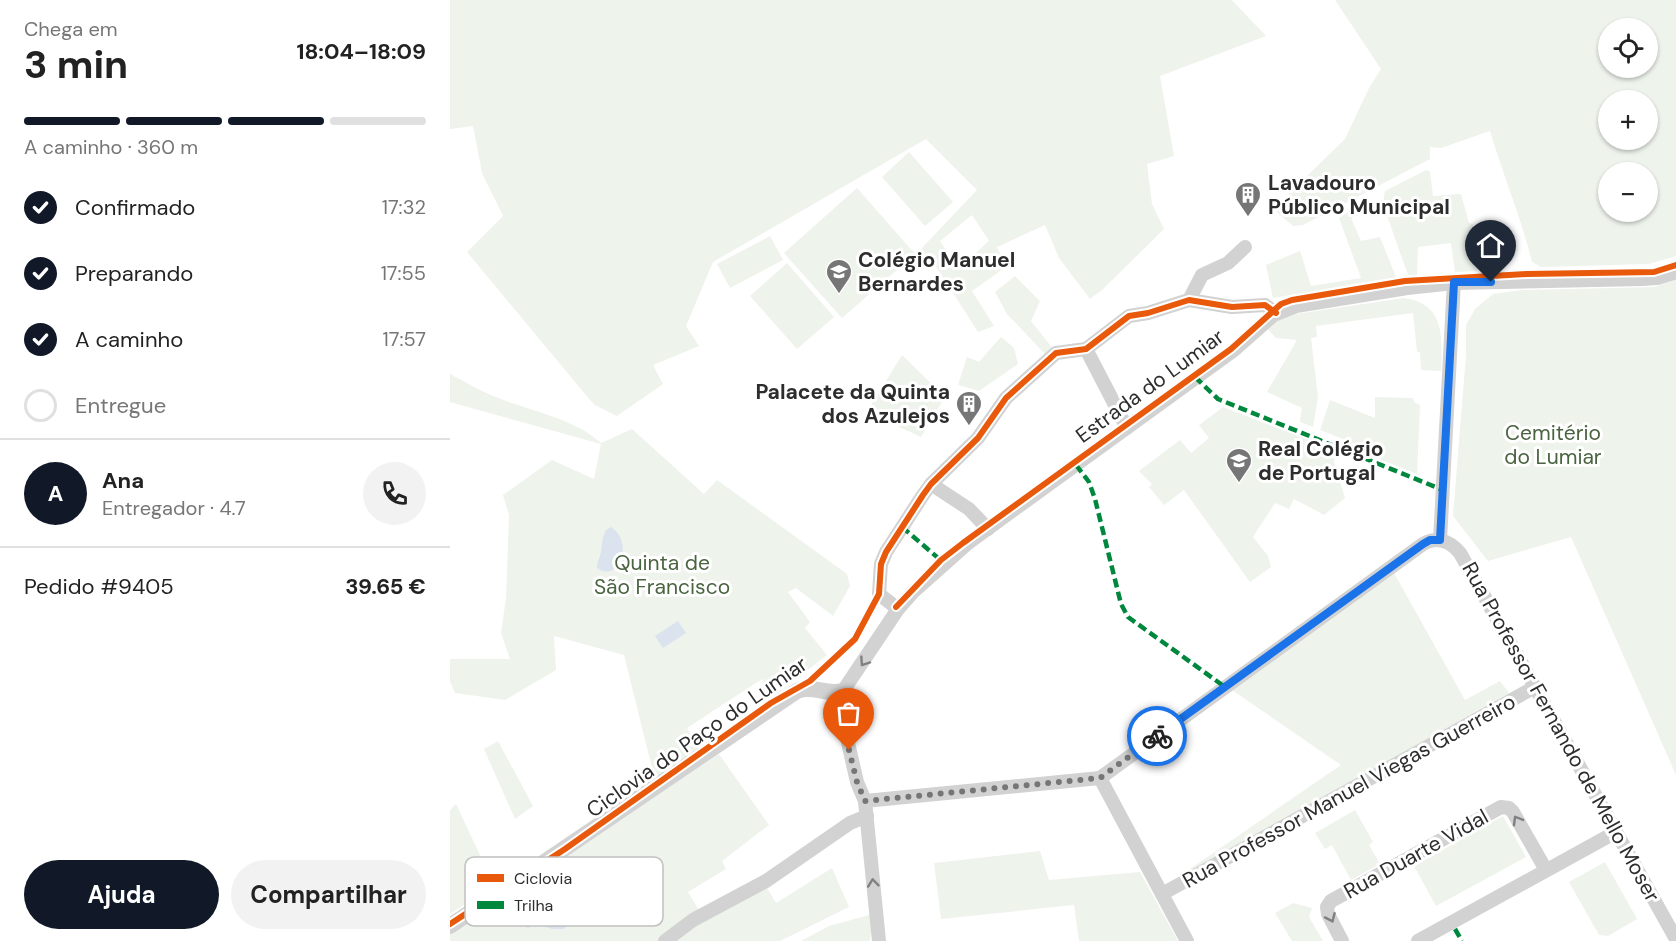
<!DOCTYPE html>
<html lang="pt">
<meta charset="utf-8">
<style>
body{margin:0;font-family:"DM Sans",sans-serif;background:#f2f2f2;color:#222;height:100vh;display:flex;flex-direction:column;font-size:22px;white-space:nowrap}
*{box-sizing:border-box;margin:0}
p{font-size:20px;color:#767676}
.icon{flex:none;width:33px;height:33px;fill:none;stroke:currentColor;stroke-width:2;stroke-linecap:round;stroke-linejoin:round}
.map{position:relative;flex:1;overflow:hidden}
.sheet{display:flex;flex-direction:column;background:#fff;width:450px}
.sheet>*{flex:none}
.controls{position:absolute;left:1148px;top:18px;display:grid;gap:12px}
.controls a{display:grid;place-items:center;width:60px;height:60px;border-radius:50%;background:#fff;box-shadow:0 2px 4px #0004;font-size:30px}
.pin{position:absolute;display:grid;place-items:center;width:51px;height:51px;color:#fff;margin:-62px -26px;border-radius:50% 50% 50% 0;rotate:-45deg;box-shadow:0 0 6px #0007}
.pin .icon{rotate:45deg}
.courier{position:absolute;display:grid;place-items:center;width:60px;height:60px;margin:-30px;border:4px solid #1a73e8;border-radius:50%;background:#fff;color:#222;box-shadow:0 2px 8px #0007}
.summary em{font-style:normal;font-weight:700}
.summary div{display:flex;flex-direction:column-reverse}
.summary{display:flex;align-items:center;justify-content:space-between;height:102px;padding:0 24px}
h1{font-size:39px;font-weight:700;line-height:45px}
.bar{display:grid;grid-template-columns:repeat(4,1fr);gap:9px 6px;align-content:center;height:72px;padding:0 24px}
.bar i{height:8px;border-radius:4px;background:#e0e0e0}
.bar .active{background:#111827}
.bar p{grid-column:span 4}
.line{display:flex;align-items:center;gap:15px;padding:0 24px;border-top:2px solid #e0e0e0}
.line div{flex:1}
.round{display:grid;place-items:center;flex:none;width:63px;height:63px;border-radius:32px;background:#f2f2f2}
ol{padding:0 24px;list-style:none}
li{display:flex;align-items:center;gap:18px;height:66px}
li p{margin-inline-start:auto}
li .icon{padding:6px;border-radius:50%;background:#111827;color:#fff;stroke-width:4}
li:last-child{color:#767676}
li i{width:33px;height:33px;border:3px solid #e0e0e0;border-radius:50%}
.button{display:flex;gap:12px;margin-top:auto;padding:12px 24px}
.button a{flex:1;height:69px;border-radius:36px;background:#111827;color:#fff;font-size:24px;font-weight:700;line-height:69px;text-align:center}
.button a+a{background:#f2f2f2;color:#222}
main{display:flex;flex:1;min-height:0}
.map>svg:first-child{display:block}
.green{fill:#eef3ec;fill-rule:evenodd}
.water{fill:#dae3ee}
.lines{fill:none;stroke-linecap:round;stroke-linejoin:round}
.minor{stroke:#d2d2d2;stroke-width:14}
.tertiary{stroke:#d2d2d2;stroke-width:16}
.quiet{stroke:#00873e;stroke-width:4.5;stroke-dasharray:9 4.5;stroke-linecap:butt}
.cycleway-casing{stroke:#fff;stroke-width:10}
.cycleway{stroke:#e8590c;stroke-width:6}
.oneway{stroke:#808080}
.done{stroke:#767676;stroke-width:6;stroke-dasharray:0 10.8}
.route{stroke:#1a73e8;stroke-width:8}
.labels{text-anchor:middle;stroke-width:6;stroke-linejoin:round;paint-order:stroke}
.poi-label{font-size:21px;font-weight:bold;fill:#2d2d2d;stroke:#fff;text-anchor:start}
.street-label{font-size:21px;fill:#2d2d2d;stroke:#fff}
.park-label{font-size:21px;fill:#4a6440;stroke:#fff}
.key{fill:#fff;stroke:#c0c0c0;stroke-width:1.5}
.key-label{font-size:16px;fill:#2d2d2d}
</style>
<main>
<section class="sheet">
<div class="summary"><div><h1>3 min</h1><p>Chega em</p></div><em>18:04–18:09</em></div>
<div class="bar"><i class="active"></i><i class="active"></i><i class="active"></i><i></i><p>A caminho · 360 m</p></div>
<ol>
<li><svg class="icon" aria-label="check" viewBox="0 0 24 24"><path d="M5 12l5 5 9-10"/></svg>Confirmado<p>17:32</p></li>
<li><svg class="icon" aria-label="check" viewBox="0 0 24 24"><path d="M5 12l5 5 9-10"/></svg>Preparando<p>17:55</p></li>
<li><svg class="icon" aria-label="check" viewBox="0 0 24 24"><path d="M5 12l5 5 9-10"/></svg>A caminho<p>17:57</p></li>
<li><i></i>Entregue</li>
</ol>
<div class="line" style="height:108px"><b class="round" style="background:#111827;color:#fff">A</b><div><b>Ana</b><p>Entregador · 4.7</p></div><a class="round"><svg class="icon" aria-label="phone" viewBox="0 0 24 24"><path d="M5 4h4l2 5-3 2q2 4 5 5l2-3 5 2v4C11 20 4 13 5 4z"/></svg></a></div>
<div class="line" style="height:78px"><div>Pedido #9405</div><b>39.65 €</b></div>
<div class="button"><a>Ajuda</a><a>Compartilhar</a></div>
</section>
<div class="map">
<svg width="1226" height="941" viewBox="0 0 1226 941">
<rect width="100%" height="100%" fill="#fff"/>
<g class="green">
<path d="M0 0H782L816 36 710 76 724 156 697 164 702 204 714 229 652 290 640 299 609 258 595 225 547 247 556 267 522 291 544 326 528 332 487 268 470 250 527 190 476 139 263 262 236 326 249 346 203 365 213 384 167 416 145 405 140 400 17 252 53 216 32 173 23 126 0 129ZM522 215 539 241 508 269 490 241Z"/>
<path d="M885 0H1226V256L1199 264 1091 267 1082 262C1071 217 1053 175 1040 131L991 148 980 147V159L853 225 843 226 823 209 895 139 919 88 931 69ZM1197 28V68H1158V28ZM1158 100H1197V140H1158ZM1158 172H1197V212H1158Z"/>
<polygon points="459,152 503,202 475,226 432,177"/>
<polygon points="976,170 980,172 983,196 1011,194 1019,223 1023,224 1028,271 1005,272 1001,243 968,247 967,275 958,275 933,204 935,191"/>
<polygon points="407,188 465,254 392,318 334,253"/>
<polygon points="904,208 914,213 901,218 911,241 930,237 946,277 823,298 816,265 850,251 861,286 911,278 889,218"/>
<polygon points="320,236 333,260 280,288 267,264"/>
<polygon points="337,263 384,317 347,349 300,296"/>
<polygon points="565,276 590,301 581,321 604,350 596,355 557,314 545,292"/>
<polygon points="1226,279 1226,775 1121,537 1038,561 1003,516 1016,355 1016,325 1025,309 1043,294 1071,290 1205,287"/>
<path d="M954 298C996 304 992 338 991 371L971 370 970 352H967L963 313 866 326 867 337 861 338 868 397 863 427 850 422 852 408 817 392 847 340 826 338 816 327 835 317 846 314Z"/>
<polygon points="551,337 564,348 568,364 529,391 508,385 517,357 529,362"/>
<polygon points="452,355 495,397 471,437 417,412"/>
<path d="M0 374C14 381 27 389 41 395 77 411 121 416 151 443L182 429 254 494 267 480 397 574 400 586 383 616 346 588 338 592 360 622 355 628 377 655 324 697 312 679 237 728 249 748 206 784 174 655 104 636 106 670 55 700 5 693 0 681V659H60L51 633 56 598 59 515 53 495 102 460 144 479 151 444 0 402Z"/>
<polygon points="925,397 963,398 964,402 970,405 967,474 927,458 928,453 870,430 880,400 925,418"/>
<polygon points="773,407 887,451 884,462 895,498 874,515 844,499 839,509 825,503 803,537 818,556 821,567 800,582 734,490 714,505 699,487 702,484 689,471 730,440 741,453 759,438 749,425"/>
<polygon points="944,573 1015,700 1050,681 1059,693 740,872 737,871 891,765 782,690"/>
<polygon points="48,741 83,806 65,819 34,749"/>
<polygon points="269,754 319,825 272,861 276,869 238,892 255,920 316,886 326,903 382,868 399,907 330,941 0,941 0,933"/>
<polygon points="6,804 44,885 0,914 0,810"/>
<polygon points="905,810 923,842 919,845 930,864 901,880 882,845 875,849 865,833"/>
<polygon points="1053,816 1076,857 986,906 964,866"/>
<polygon points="590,851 599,880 690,872 728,941 629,941 624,905 491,919 484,863"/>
<polygon points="1155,862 1187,919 1158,936 1149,935 1119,882"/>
<polygon points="843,903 862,908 859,917 873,941 842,941 825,913"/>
<polygon points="423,914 420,941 351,941 379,926"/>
</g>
<g class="water">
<path d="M161 527C184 541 170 584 147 568 147 561 150 558 151 552 152 544 152 538 156 530Z"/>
<polygon points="228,621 236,633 213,648 205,636"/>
<path d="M108 908C116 911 119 917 118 925L114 929H102L87 924 78 928 72 924 74 919 90 917Z"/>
</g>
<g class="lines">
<g class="minor">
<polyline points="739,300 752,275 778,263 795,247"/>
<polyline points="636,349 677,428"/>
<polyline points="481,484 519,509 538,529"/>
<polyline points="990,540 1004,282"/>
<path d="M650 778 973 544C987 536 1000 541 1010 553L1226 939"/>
<polyline points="650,778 737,941"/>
<polyline points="415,801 650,778"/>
<polyline points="712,894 1085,687"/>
<polyline points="215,941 243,920 316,881 400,823 417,816"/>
<polyline points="429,941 415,801 407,782 396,734 393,691 448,609 463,592 518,543 784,350 826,313 815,305 782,307 739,300 698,313 679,316 636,349 606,353 556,398 528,438 481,484 473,495 436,552 431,564 429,594 448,609"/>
<polyline points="892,941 878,914 877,907 881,901 1051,807 1059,808 1063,812 1096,870"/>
<polyline points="968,941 1166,832"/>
</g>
<g class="tertiary">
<polyline points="826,313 846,305 957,287 1004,282 1193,278 1207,277 1226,271"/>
<path d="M0 926 347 691C361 684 377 696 393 691"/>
</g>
<g class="quiet">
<polyline points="745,377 768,399 993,490"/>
<polyline points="626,465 639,482 645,499 671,604 678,617 775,687"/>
<polyline points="452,527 494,563"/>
<polyline points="1005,929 1012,941"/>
</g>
<defs>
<g id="cycleway">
<polyline points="446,607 491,560 513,543 781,349 831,304 842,300 955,281 1077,274 1204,272 1226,265"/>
<polyline points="0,924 115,849 321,703 360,681 405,639 429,594 431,564 436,552 473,495 481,484 528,438 556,398 606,353 636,349 679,316 698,313 739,300 782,307 815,305 826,313"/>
</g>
</defs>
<use href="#cycleway" class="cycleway-casing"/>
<use href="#cycleway" class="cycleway"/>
</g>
<defs><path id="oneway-chevron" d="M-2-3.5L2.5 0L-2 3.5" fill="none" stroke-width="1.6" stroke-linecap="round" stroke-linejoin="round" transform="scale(1.5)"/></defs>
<g class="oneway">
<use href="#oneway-chevron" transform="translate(414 662) rotate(124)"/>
<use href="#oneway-chevron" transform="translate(1067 820) rotate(-120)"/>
<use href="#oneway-chevron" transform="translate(423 883) rotate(-96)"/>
<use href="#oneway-chevron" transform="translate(881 918) rotate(66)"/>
</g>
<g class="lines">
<polyline class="done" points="399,750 407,782 415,801 650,778 707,736"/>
<polyline class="route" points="707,736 973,544 980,540 990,540 1004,282 1041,282"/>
</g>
<defs>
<symbol id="building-pin" viewBox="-11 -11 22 30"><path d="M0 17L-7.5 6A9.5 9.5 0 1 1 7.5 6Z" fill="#767676" stroke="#fff"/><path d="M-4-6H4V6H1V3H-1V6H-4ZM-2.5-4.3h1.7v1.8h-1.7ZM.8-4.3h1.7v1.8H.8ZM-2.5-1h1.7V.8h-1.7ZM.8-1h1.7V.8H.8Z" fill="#fff"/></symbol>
<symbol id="school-pin" viewBox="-11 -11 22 30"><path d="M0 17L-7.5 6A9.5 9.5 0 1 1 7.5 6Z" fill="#767676" stroke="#fff"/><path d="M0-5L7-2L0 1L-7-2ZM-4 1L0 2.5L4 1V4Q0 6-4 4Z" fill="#fff"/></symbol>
</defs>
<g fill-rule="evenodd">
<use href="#building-pin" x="783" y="180" width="30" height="40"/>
<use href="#school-pin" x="374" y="257" width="30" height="40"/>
<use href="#building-pin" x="504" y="389" width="30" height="40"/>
<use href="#school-pin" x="774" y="446" width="30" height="40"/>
</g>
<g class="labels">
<g class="poi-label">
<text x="818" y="190">Lavadouro<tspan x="818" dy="24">Público Municipal</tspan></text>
<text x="408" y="267">Colégio Manuel<tspan x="408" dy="24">Bernardes</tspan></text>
<text x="500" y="399" text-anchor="end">Palacete da Quinta<tspan x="500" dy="24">dos Azulejos</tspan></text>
<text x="808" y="456">Real Colégio<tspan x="808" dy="24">de Portugal</tspan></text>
</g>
<g class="street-label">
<text transform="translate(700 386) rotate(-36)" y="7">Estrada do Lumiar</text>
<text transform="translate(1111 732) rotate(61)" y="7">Rua Professor Fernando de Mello Moser</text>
<text transform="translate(247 737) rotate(-35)" y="7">Ciclovia do Paço do Lumiar</text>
<text transform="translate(899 791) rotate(-29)" y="7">Rua Professor Manuel Viegas Guerreiro</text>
<text transform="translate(966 854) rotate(-29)" y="7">Rua Duarte Vidal</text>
</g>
<g class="park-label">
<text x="1103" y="440">Cemitério<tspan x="1103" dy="24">do Lumiar</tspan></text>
<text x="212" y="570">Quinta de<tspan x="212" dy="24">São Francisco</tspan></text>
</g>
</g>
<rect x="15" y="857" width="198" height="69" rx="9" class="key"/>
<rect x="27" y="874" width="27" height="8" fill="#e8590c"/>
<rect x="27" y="901" width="27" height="8" fill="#00873e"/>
<g class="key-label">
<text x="64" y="884">Ciclovia</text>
<text x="64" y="911">Trilha</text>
</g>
</svg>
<div class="controls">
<a><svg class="icon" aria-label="locate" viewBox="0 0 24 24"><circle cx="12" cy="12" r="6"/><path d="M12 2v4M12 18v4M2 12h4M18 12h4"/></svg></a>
<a>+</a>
<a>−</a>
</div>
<div class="pin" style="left:399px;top:750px;background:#ea580c"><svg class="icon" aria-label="bag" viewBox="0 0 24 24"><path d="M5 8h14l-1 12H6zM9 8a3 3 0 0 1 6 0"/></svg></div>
<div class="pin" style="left:1041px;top:282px;background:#1f2937"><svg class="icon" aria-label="home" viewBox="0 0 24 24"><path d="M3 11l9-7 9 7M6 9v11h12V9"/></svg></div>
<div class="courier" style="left:707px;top:736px"><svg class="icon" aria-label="bike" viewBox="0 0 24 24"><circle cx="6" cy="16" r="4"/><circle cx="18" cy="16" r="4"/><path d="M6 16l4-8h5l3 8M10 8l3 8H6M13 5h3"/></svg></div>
</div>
</main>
